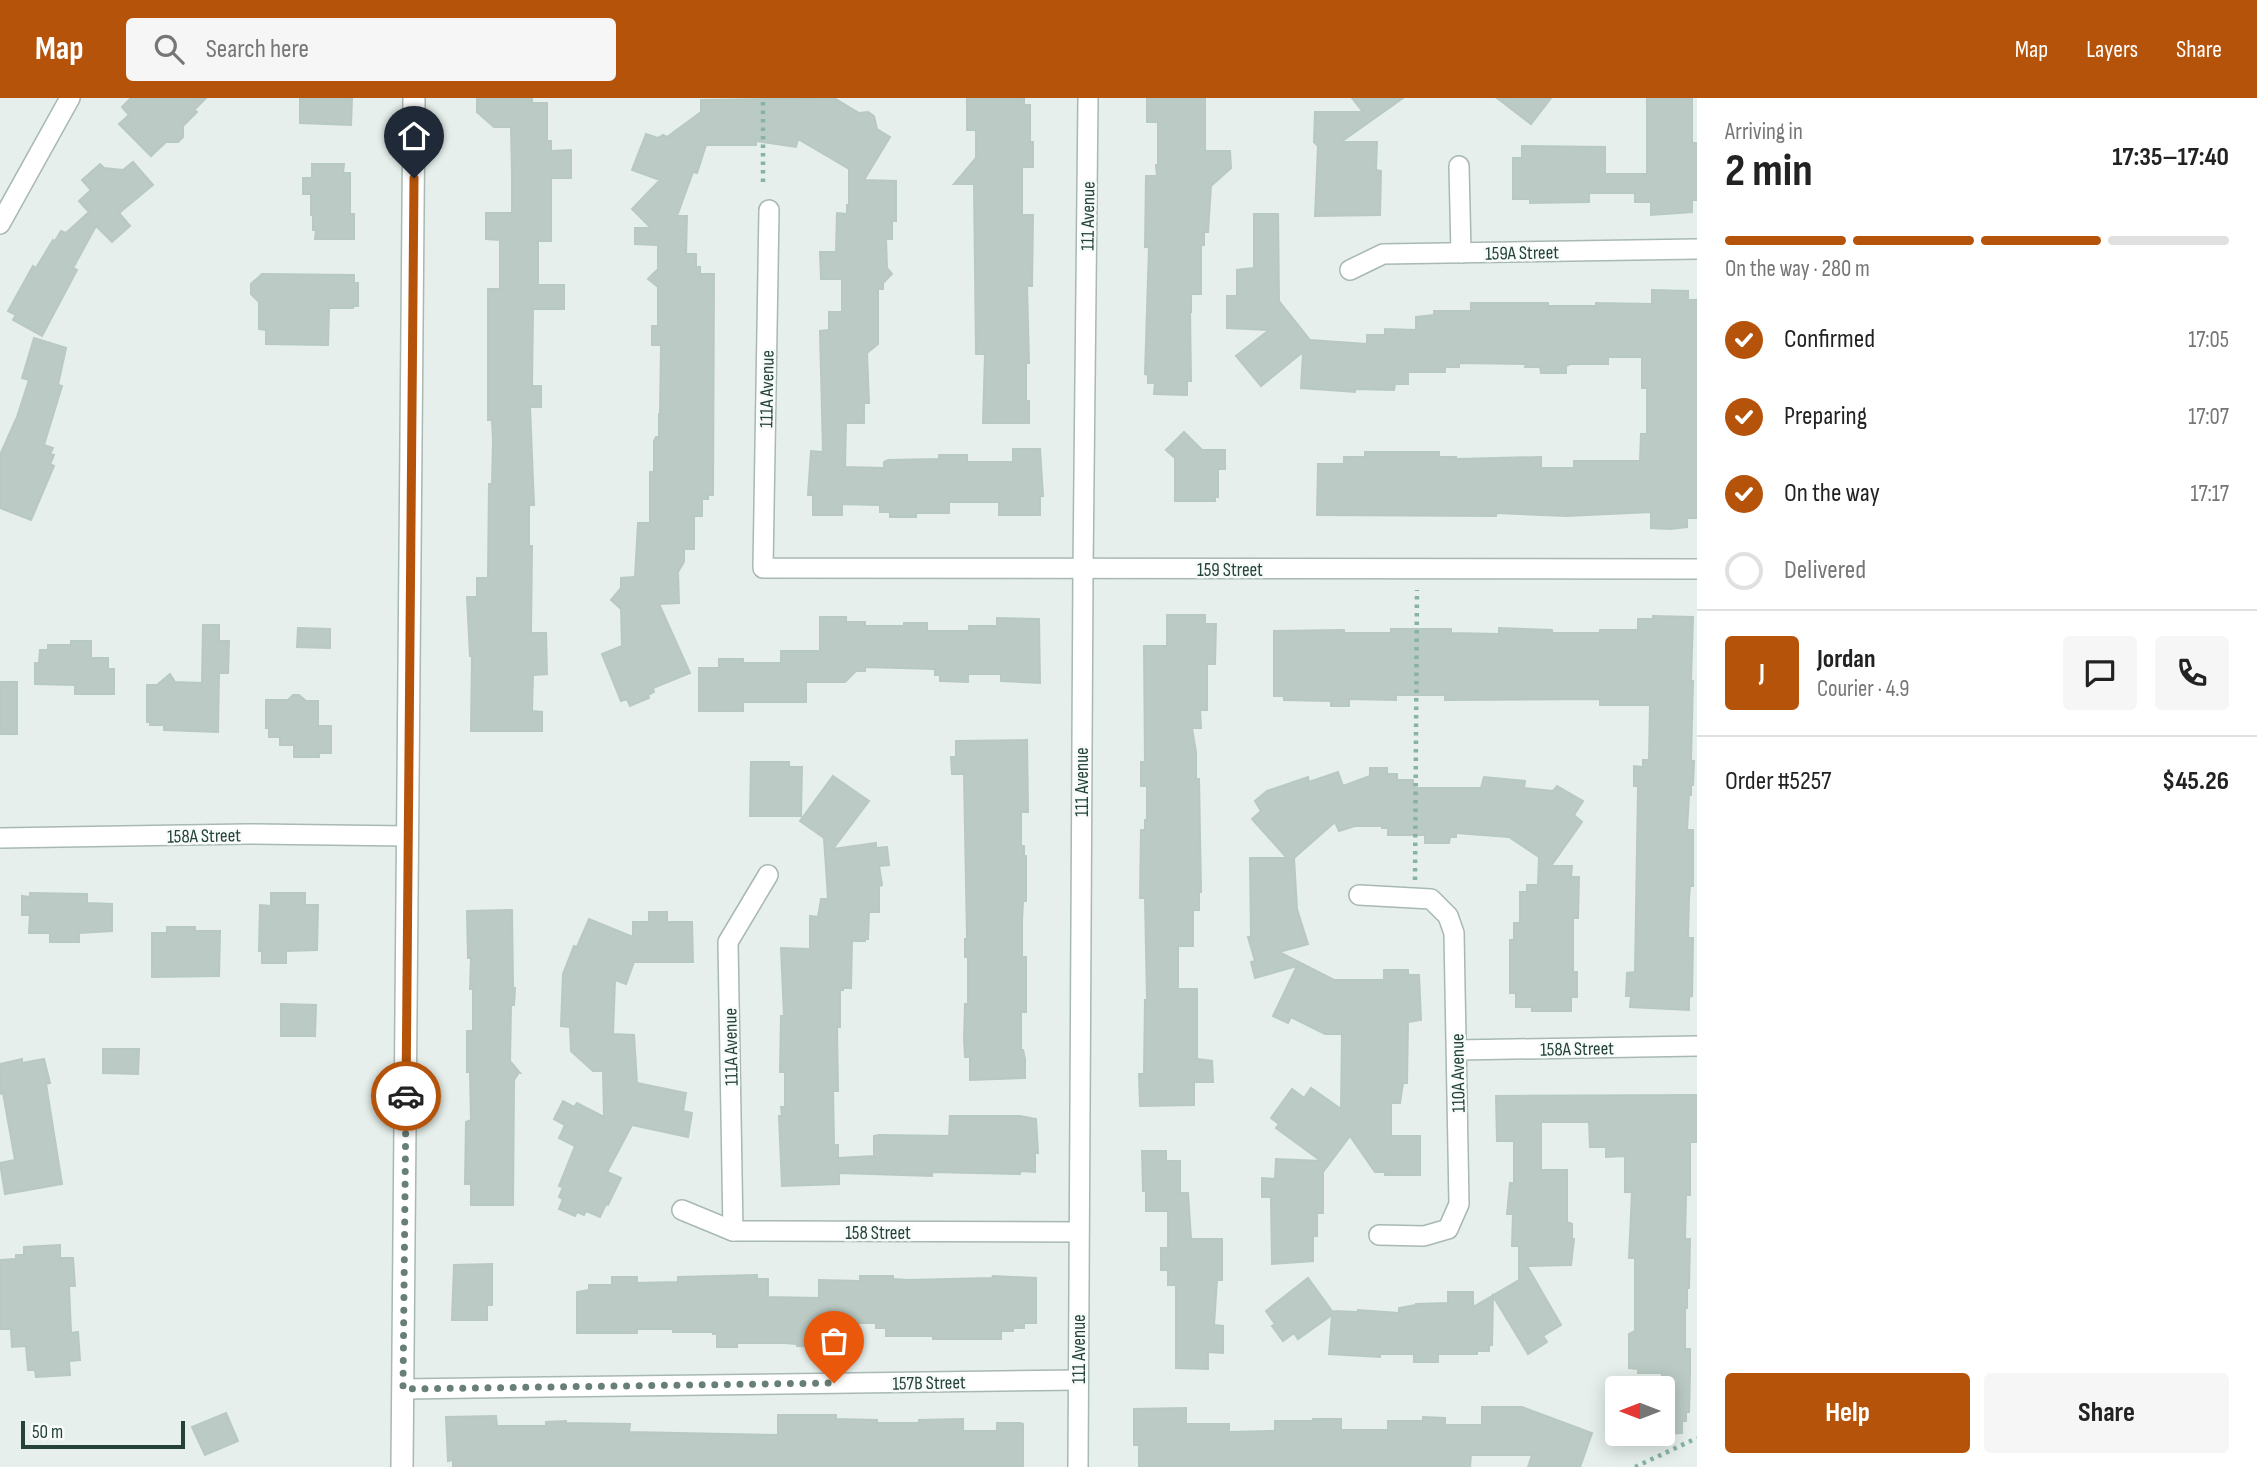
<!DOCTYPE html>
<meta charset="utf-8">
<style>
body{margin:0;font-family:"Sofia Sans Condensed",sans-serif;background:#f6f6f6;color:#222;height:100vh;display:flex;flex-direction:column;font-size:26px;white-space:nowrap}
*{box-sizing:border-box;margin:0}
p{font-size:23px;color:#767676}
.icon{flex:none;width:38px;height:38px;fill:none;stroke:currentColor;stroke-width:2;stroke-linecap:round;stroke-linejoin:round}
.map{position:relative;flex:1;overflow:hidden}
.sheet{display:flex;flex-direction:column;background:#fff;width:560px}
.sheet>*{flex:none}
.needle{width:46px;rotate:270deg}
.tools{position:absolute;left:1605px;top:1278px;display:grid;gap:14px}
.tools a{display:grid;place-items:center;width:70px;height:70px;border-radius:7px;background:#fff;box-shadow:0 4px 18px #0003;font-size:35px}
.scale{position:absolute;left:21px;bottom:18px;width:164px;box-sizing:border-box;padding-left:7px;border:4px solid #24423a;border-top:0;font-size:19px;line-height:24px;white-space:nowrap;color:#24423a;-webkit-text-stroke:5px #f7fbf9;paint-order:stroke}
.pin{position:absolute;display:grid;place-items:center;width:60px;height:60px;color:#fff;margin:-72px -30px;border-radius:50% 50% 50% 0;rotate:-45deg;box-shadow:0 0 7px #0007}
.pin .icon{rotate:45deg}
.courier{position:absolute;display:grid;place-items:center;width:70px;height:70px;margin:-35px;border:5px solid #b45309;border-radius:50%;background:#fff;color:#222;box-shadow:0 2px 9px #0007}
.head em{font-style:normal;font-weight:700}
.head div{display:flex;flex-direction:column-reverse}
.head{display:flex;align-items:center;justify-content:space-between;height:119px;padding:0 28px}
h1{font-size:46px;font-weight:700;line-height:52px}
.bar{display:grid;grid-template-columns:repeat(4,1fr);gap:10px 7px;align-content:center;height:84px;padding:0 28px}
.bar i{height:9px;border-radius:5px;background:#e0e0e0}
.bar .active{background:#b45309}
.bar p{grid-column:span 4}
.line{display:flex;align-items:center;gap:18px;padding:0 28px;border-top:2px solid #e0e0e0}
.line div{flex:1}
.round{display:grid;place-items:center;flex:none;width:74px;height:74px;border-radius:7px;background:#f6f6f6}
ol{padding:0 28px;list-style:none}
li{display:flex;align-items:center;gap:21px;height:77px}
li p{margin-inline-start:auto}
li .icon{padding:7px;border-radius:50%;background:#b45309;color:#fff;stroke-width:4}
li:last-child{color:#767676}
li i{width:38px;height:38px;border:4px solid #e0e0e0;border-radius:50%}
.cta{display:flex;gap:14px;margin-top:auto;padding:14px 28px}
.cta a{flex:1;height:80px;border-radius:7px;background:#b45309;color:#fff;font-size:28px;font-weight:700;line-height:80px;text-align:center}
.cta a+a{background:#f6f6f6;color:#222}
header{display:flex;align-items:center;gap:42px;box-sizing:border-box;height:98px;padding:0 35px;background:#b45309;color:#fff}
header strong{font-size:33px}
nav{display:flex;gap:38px;margin-inline-start:auto;font-size:24px}
.search{width:490px;height:63px;background:#f6f6f6;display:flex;align-items:center;gap:18px;box-sizing:border-box;padding:0 24px;border-radius:7px;color:#767676;font-size:26px}
main{display:flex;flex:1;min-height:0}
.map>svg:first-child{display:block}
.building{fill:#bbcac4;stroke:#b8c9c2;stroke-width:2}
.lines{fill:none;stroke-linecap:round;stroke-linejoin:round}
.minor-casing{stroke:#a8b8b2;stroke-width:22}
.tertiary-casing{stroke:#a8b8b2;stroke-width:24}
.path{stroke:#86b3a5;stroke-width:4.5;stroke-dasharray:3.5 5;stroke-linecap:butt}
.minor{stroke:#fff;stroke-width:19}
.tertiary{stroke:#fff;stroke-width:21}
.done{stroke:#687f78;stroke-width:7;stroke-dasharray:0 12.6}
.route{stroke:#b45309;stroke-width:9}
.labels{text-anchor:middle;stroke-width:5;stroke-linejoin:round;paint-order:stroke}
.street-label{font-size:19px;fill:#24423a;stroke:#f7fbf9}
</style>
<header>
<strong>Map</strong>
<div class="search"><svg class="icon" aria-label="search" viewBox="0 0 24 24"><circle cx="10" cy="10" r="6"/><path d="M15 15l6 6"/></svg>Search here</div>
<nav><a>Map</a><a>Layers</a><a>Share</a></nav>
</header>
<main>
<div class="map">
<svg width="1697" height="1369" viewBox="0 0 1697 1369">
<rect width="100%" height="100%" fill="#e6efeb"/>
<g class="building">
<polygon points="131,0 206,0 194,12 197,14 183,28 183,39 178,44 166,44 151,58 119,26 129,17 122,9"/>
<polygon points="300,0 352,0 351,27 300,25"/>
<polygon points="477,0 532,0 532,5 547,5 547,43 551,43 551,53 571,52 571,80 551,80 551,143 538,143 538,187 564,187 564,211 533,211 533,212 532,288 541,288 541,309 530,309 534,407 529,407 529,448 532,448 531,535 546,535 547,576 533,577 532,613 542,614 542,633 471,633 472,558 470,558 467,499 477,499 477,480 488,480 489,386 492,386 493,343 492,322 488,322 488,191 500,191 500,142 486,141 486,115 512,115 512,77 511,29 494,29 477,14"/>
<polygon points="834,0 859,15 868,14 874,18 877,31 890,39 864,82 896,83 896,123 892,123 892,141 886,141 887,170 892,176 883,185 883,191 878,191 878,246 867,255 869,305 864,305 864,325 846,325 845,369 884,370 884,364 888,362 939,361 939,357 967,357 967,364 1013,364 1013,351 1040,351 1043,398 1040,398 1040,417 999,417 999,404 949,404 949,415 916,415 916,419 890,419 890,414 880,414 880,407 842,406 842,417 813,417 813,397 808,397 811,353 823,354 820,233 829,232 829,214 842,214 842,181 821,181 820,154 836,154 837,115 847,116 847,107 849,107 849,71 798,41 796,49 756,43 756,47 706,47 697,75 693,74 677,118 687,118 686,156 696,156 696,169 700,169 700,176 714,176 713,397 708,397 708,401 702,401 702,418 694,418 694,451 684,451 684,464 678,474 679,505 659,506 690,575 653,590 654,594 648,597 649,600 630,608 627,601 621,603 602,556 622,548 621,511 611,502 621,490 621,480 635,479 638,425 650,425 650,374 654,374 654,343 656,339 659,339 659,316 660,316 661,247 652,247 652,228 658,228 658,189 648,181 658,171 658,147 635,146 635,130 651,130 632,111 660,82 632,72 646,36 658,40 663,37 667,39 701,14 701,2"/>
<polygon points="967,0 1024,0 1024,7 1030,7 1030,44 1033,44 1033,69 1022,69 1022,117 1033,117 1032,188 1027,188 1029,265 1026,265 1026,303 1029,303 1029,325 983,325 985,256 976,256 974,86 954,86 976,60 976,32 967,32"/>
<polygon points="1147,0 1205,0 1205,53 1230,53 1231,70 1211,88 1208,134 1204,134 1204,147 1201,147 1201,196 1191,196 1191,214 1190,214 1191,283 1187,283 1187,297 1154,296 1155,285 1148,285 1148,277 1145,276 1149,149 1145,149 1146,78 1157,78 1156,67 1158,67 1158,24 1147,24"/>
<polygon points="1352,0 1403,0 1341,44 1377,44 1376,72 1381,73 1380,117 1315,118 1318,48 1314,44 1315,14 1363,14"/>
<polygon points="1497,0 1551,0 1531,26"/>
<polygon points="1647,0 1692,0 1692,45 1697,45 1697,102 1692,102 1692,114 1651,117 1651,104 1635,104 1635,95 1589,95 1589,104 1530,105 1530,101 1513,101 1513,60 1522,60 1522,48 1605,49 1605,76 1647,76"/>
<polygon points="133,64 153,87 119,115 130,128 112,144 96,128 73,170 77,172 42,238 13,222 16,217 8,213 33,168 36,170 53,142 55,143 61,133 66,135 89,114 79,103 91,92 82,82 100,66 104,70 123,72"/>
<polygon points="312,66 344,66 343,75 350,75 350,116 354,116 354,141 315,141 316,132 313,132 313,117 311,117 311,96 303,96 303,80 312,80"/>
<polygon points="1254,116 1278,116 1279,203 1310,242 1367,246 1367,237 1385,237 1385,231 1416,232 1416,219 1434,217 1434,213 1471,213 1471,205 1548,205 1548,208 1596,208 1596,205 1652,206 1652,192 1688,193 1688,202 1697,202 1697,420 1687,420 1687,429 1670,431 1651,430 1651,414 1566,418 1496,415 1496,418 1317,417 1318,366 1344,366 1344,359 1365,359 1365,354 1439,354 1439,359 1456,359 1456,361 1541,359 1541,370 1574,370 1574,363 1640,363 1641,336 1647,336 1647,290 1642,290 1642,259 1608,259 1608,266 1570,266 1566,268 1566,275 1541,275 1540,269 1525,269 1526,266 1459,265 1459,269 1445,269 1445,274 1408,274 1408,286 1395,286 1394,292 1355,291 1355,294 1301,290 1303,254 1261,288 1236,258 1269,232 1227,230 1227,198 1237,198 1237,172 1254,170"/>
<polygon points="262,176 354,177 354,185 358,185 358,208 353,208 353,210 329,210 328,247 266,246 266,232 259,231 259,204 251,196 251,186"/>
<polygon points="34,240 66,250 58,287 62,288 44,347 53,350 50,356 54,357 50,366 54,368 31,422 0,410 0,357 17,319 29,282 22,280"/>
<polygon points="1184,334 1202,352 1225,352 1225,371 1218,371 1218,399 1215,399 1215,403 1175,403 1175,360 1166,352"/>
<polygon points="1167,517 1205,517 1205,526 1216,526 1215,566 1207,566 1207,612 1200,612 1201,630 1192,630 1196,654 1196,681 1199,681 1201,794 1199,794 1199,812 1193,812 1193,848 1178,848 1178,891 1197,891 1197,961 1212,963 1213,984 1194,984 1194,1007 1140,1008 1139,976 1144,976 1145,902 1147,902 1145,800 1140,800 1141,732 1145,732 1145,722 1147,722 1147,688 1141,688 1141,664 1145,664 1144,548 1167,548"/>
<polygon points="1653,518 1693,519 1691,583 1693,583 1691,663 1694,663 1693,687 1691,687 1691,697 1689,697 1687,732 1693,732 1693,788 1690,788 1689,800 1688,840 1693,840 1692,898 1689,899 1689,912 1630,909 1631,898 1626,898 1627,875 1635,874 1638,688 1634,688 1634,668 1643,669 1643,662 1649,662 1650,607 1600,607 1600,601 1445,602 1445,597 1396,597 1396,602 1349,601 1349,608 1331,608 1331,603 1284,602 1284,598 1274,598 1274,533 1344,532 1344,535 1391,535 1391,531 1451,531 1451,535 1499,536 1499,530 1552,532 1552,535 1600,535 1600,532 1638,532 1638,521 1653,521"/>
<polygon points="820,519 846,519 846,524 865,524 865,528 904,528 904,525 927,525 927,533 969,533 969,528 997,528 997,520 1039,521 1040,585 1001,583 1001,576 968,576 968,584 940,583 940,577 935,577 935,571 865,569 865,573 856,573 845,584 806,584 806,604 743,604 743,613 699,613 699,570 719,570 719,561 743,561 743,565 781,565 781,553 820,553"/>
<polygon points="203,527 219,527 219,543 229,543 228,575 219,575 218,634 164,632 164,627 150,627 150,624 147,624 147,587 157,587 170,576 175,584 202,585"/>
<polygon points="298,530 330,531 330,550 297,549"/>
<polygon points="71,543 91,543 91,560 108,560 108,571 114,571 114,596 75,596 75,587 35,586 35,565 39,565 40,552 48,552 48,547 71,547"/>
<rect x="0" y="584" width="17" height="52"/>
<polygon points="293,597 299,597 306,603 318,603 318,628 331,628 331,655 319,655 319,659 294,659 294,647 280,647 280,639 269,639 269,630 266,630 266,602 288,602"/>
<polygon points="1027,642 1028,714 1021,714 1021,748 1024,748 1024,758 1026,758 1026,803 1023,803 1022,823 1022,859 1026,859 1026,914 1021,914 1021,952 1023,952 1025,961 1025,980 970,982 970,959 965,959 964,941 965,906 968,906 968,859 965,859 965,841 967,841 964,676 952,676 951,659 956,659 956,643"/>
<polygon points="751,664 789,664 789,669 802,669 801,718 750,718"/>
<polygon points="1370,670 1387,670 1387,676 1397,676 1397,682 1413,682 1413,690 1481,690 1484,679 1525,683 1524,690 1553,693 1557,688 1583,703 1574,717 1582,724 1551,768 1572,768 1571,779 1579,779 1578,820 1573,820 1573,874 1577,874 1577,899 1571,899 1571,913 1532,913 1532,909 1516,909 1516,895 1510,895 1510,842 1514,842 1514,825 1520,825 1520,794 1527,794 1527,787 1538,787 1539,759 1509,739 1456,735 1456,739 1450,739 1449,745 1425,745 1425,737 1388,737 1388,730 1382,730 1382,728 1355,728 1339,733 1335,724 1294,760 1297,811 1308,846 1279,854 1334,882 1384,882 1384,872 1408,872 1408,877 1419,877 1421,922 1408,924 1407,985 1403,985 1400,1005 1391,1005 1391,1038 1420,1038 1420,1077 1385,1077 1385,1074 1375,1074 1350,1038 1323,1074 1323,1115 1317,1115 1317,1138 1313,1138 1313,1163 1272,1166 1271,1099 1262,1099 1262,1080 1275,1081 1276,1061 1321,1063 1276,1030 1279,1026 1271,1020 1292,991 1304,1000 1311,990 1341,1011 1342,936 1325,936 1291,919 1288,925 1273,918 1297,868 1255,880 1251,864 1255,863 1248,839 1251,839 1250,760 1287,760 1252,721 1261,713 1255,703 1267,693 1308,679 1309,684 1338,674 1343,688 1370,678"/>
<polygon points="833,678 869,703 833,751 876,745 876,750 887,749 889,767 879,768 882,787 879,788 879,814 869,814 868,841 865,841 865,843 852,843 851,890 843,890 843,892 840,892 840,929 837,929 838,993 833,993 834,1047 838,1047 838,1060 874,1058 874,1038 879,1037 949,1038 950,1018 1020,1018 1036,1021 1038,1055 1035,1055 1035,1074 1020,1073 1020,1076 932,1074 932,1078 839,1075 839,1086 782,1088 779,1018 782,1018 781,1009 785,1009 785,974 780,974 781,918 784,918 781,850 810,851 810,818 818,819 821,801 828,801 824,740 800,723"/>
<polygon points="30,795 87,796 87,805 112,806 112,833 79,835 79,844 50,844 50,835 29,835 30,817 22,817 22,798 30,799"/>
<polygon points="271,795 305,795 305,807 318,807 317,852 286,853 286,865 262,865 262,853 259,853 260,807 271,808"/>
<polygon points="512,812 513,890 515,890 514,907 511,907 510,963 520,975 516,975 518,976 514,982 513,1107 471,1107 471,1086 465,1086 466,1024 471,1022 470,974 467,974 467,933 473,933 473,891 470,891 471,860 468,860 467,813"/>
<polygon points="649,814 667,814 667,824 692,824 693,864 634,864 626,886 615,882 613,936 634,937 637,985 686,995 683,1013 692,1015 688,1039 632,1027 607,1074 621,1080 608,1107 606,1106 600,1119 586,1113 584,1117 577,1114 575,1118 559,1111 563,1101 559,1099 563,1089 559,1088 575,1048 559,1040 565,1027 554,1021 563,1003 574,1009 577,1005 604,1019 603,973 593,973 571,953 570,929 561,928 563,876 574,848 577,849 589,821 633,839 633,824 649,824"/>
<polygon points="167,829 195,829 195,833 220,833 219,878 152,879 152,835 167,835"/>
<polygon points="281,906 316,907 315,938 281,938"/>
<polygon points="103,951 139,951 138,976 103,975"/>
<polygon points="22,961 22,965 44,961 50,985 46,986 62,1086 5,1096 0,1065 15,1062 3,995 0,996 0,966"/>
<polygon points="1697,997 1697,1044 1690,1044 1690,1097 1686,1097 1685,1141 1690,1141 1689,1190 1687,1190 1687,1210 1685,1210 1685,1251 1690,1251 1690,1276 1689,1314 1686,1314 1686,1323 1682,1323 1682,1335 1662,1336 1662,1275 1638,1275 1638,1271 1629,1270 1629,1236 1635,1233 1635,1160 1629,1160 1632,1094 1625,1094 1625,1058 1606,1059 1606,1049 1590,1049 1589,1024 1541,1024 1541,1072 1567,1072 1567,1124 1572,1126 1572,1141 1574,1141 1571,1167 1527,1168 1561,1227 1543,1238 1547,1244 1528,1256 1493,1198 1492,1247 1489,1247 1489,1253 1477,1253 1477,1256 1438,1256 1438,1264 1414,1264 1414,1256 1380,1256 1380,1259 1329,1256 1332,1217 1298,1241 1294,1235 1283,1243 1272,1228 1275,1226 1266,1213 1308,1180 1332,1213 1358,1214 1358,1212 1399,1215 1399,1210 1416,1207 1416,1206 1448,1205 1448,1194 1473,1194 1473,1209 1519,1182 1519,1148 1512,1148 1513,1116 1507,1116 1510,1085 1514,1085 1514,1043 1497,1043 1496,998"/>
<polygon points="1142,1053 1166,1053 1166,1063 1180,1063 1180,1095 1188,1095 1191,1141 1222,1141 1222,1182 1217,1182 1214,1227 1223,1228 1223,1255 1208,1254 1208,1271 1176,1270 1176,1187 1168,1187 1168,1172 1161,1172 1161,1150 1168,1150 1168,1113 1146,1113 1146,1093 1143,1093"/>
<polygon points="60,1147 60,1160 73,1160 75,1188 69,1188 71,1235 78,1234 80,1262 69,1263 70,1277 36,1279 35,1272 28,1272 26,1248 12,1249 11,1231 0,1231 0,1162 16,1161 16,1157 24,1157 24,1149"/>
<polygon points="492,1166 492,1207 487,1207 487,1222 452,1222 454,1167"/>
<polygon points="757,1177 757,1181 768,1181 768,1199 819,1200 819,1182 860,1183 860,1178 893,1178 893,1181 908,1182 992,1180 993,1178 1036,1180 1036,1225 1024,1225 1024,1230 1013,1230 1013,1233 1001,1233 1001,1241 933,1241 933,1238 886,1238 886,1230 876,1230 876,1225 839,1225 839,1249 797,1248 797,1246 784,1245 737,1245 737,1249 717,1249 717,1236 713,1236 713,1234 673,1234 673,1231 637,1231 637,1235 577,1235 577,1194 589,1192 589,1187 612,1187 612,1179 637,1179 637,1185 678,1184 678,1179"/>
<polygon points="1482,1309 1522,1309 1592,1335 1580,1369 1528,1369 1532,1357 1471,1357 1470,1369 1139,1369 1139,1347 1134,1347 1134,1311 1186,1310 1186,1326 1229,1326 1229,1334 1275,1333 1275,1323 1313,1323 1313,1321 1341,1321 1341,1332 1388,1332 1388,1323 1423,1323 1423,1319 1445,1320 1445,1327 1482,1327"/>
<polygon points="226,1315 238,1343 205,1357 192,1329"/>
<polygon points="778,1317 836,1317 836,1321 877,1322 877,1325 919,1325 919,1322 963,1321 963,1333 997,1333 997,1325 1020,1325 1023,1326 1023,1369 453,1369 453,1362 448,1363 446,1319 496,1318 497,1328 546,1328 546,1324 566,1323 566,1325 630,1326 629,1334 778,1337"/>
</g>
<g class="lines">
<defs>
<g id="minor">
<polyline points="1459,68 1461,155"/>
<polyline points="769,112 763,470 1697,471"/>
<polyline points="0,126 70,0"/>
<polyline points="1350,172 1383,156 1697,151"/>
<polyline points="0,740 247,736 408,738"/>
<polyline points="1359,797 1431,801 1448,818 1454,835 1459,1106 1448,1131 1424,1138 1379,1137"/>
<polyline points="1458,952 1697,948"/>
<polyline points="682,1112 733,1133 1079,1134"/>
<polyline points="733,1133 728,844 768,777"/>
<polyline points="403,1291 1078,1282"/>
<polyline points="1078,1369 1083,472 1088,0"/>
</g>
<polyline id="tertiary" points="402,1369 414,0"/>
</defs>
<use href="#minor" class="minor-casing"/>
<use href="#tertiary" class="tertiary-casing"/>
<g class="path">
<polyline points="763,84 763,0"/>
<polyline points="1415,782 1417,492"/>
<polyline points="1635,1369 1697,1340"/>
</g>
<use href="#minor" class="minor"/>
<use href="#tertiary" class="tertiary"/>
</g>
<g class="lines">
<polyline class="done" points="406,998 403,1291 834,1285"/>
<polyline class="route" points="406,998 414,80"/>
</g>
<g class="labels">
<g class="street-label">
<text transform="translate(1087 118) rotate(-89)" y="7">111 Avenue</text>
<text transform="translate(1522 154) rotate(-1)" y="7">159A Street</text>
<text transform="translate(766 291) rotate(-89)" y="7">111A Avenue</text>
<text x="1230" y="478">159 Street</text>
<text transform="translate(1081 684) rotate(-90)" y="7">111 Avenue</text>
<text transform="translate(204 737) rotate(-1)" y="7">158A Street</text>
<text transform="translate(730 949) rotate(-91)" y="7">111A Avenue</text>
<text transform="translate(1577 950) rotate(-1)" y="7">158A Street</text>
<text transform="translate(1457 975) rotate(-91)" y="7">110A Avenue</text>
<text x="878" y="1141">158 Street</text>
<text transform="translate(1078 1251) rotate(-90)" y="7">111 Avenue</text>
<text transform="translate(929 1284) rotate(-1)" y="7">157B Street</text>
</g>
</g>
</svg>
<div class="tools">
<a><svg class="needle" viewBox="-14 -14 28 28"><path d="M0-13l5 13h-10z" fill="#e53935"/><path d="M0 13l5-13h-10z" fill="#767676"/></svg></a>
</div>
<div class="scale">50 m</div>
<div class="pin" style="left:834px;top:1285px;background:#ea580c"><svg class="icon" aria-label="bag" viewBox="0 0 24 24"><path d="M5 8h14l-1 12H6zM9 8a3 3 0 0 1 6 0"/></svg></div>
<div class="pin" style="left:414px;top:80px;background:#1f2937"><svg class="icon" aria-label="home" viewBox="0 0 24 24"><path d="M3 11l9-7 9 7M6 9v11h12V9"/></svg></div>
<div class="courier" style="left:406px;top:998px"><svg class="icon" aria-label="car" viewBox="0 0 24 24"><path d="M5 17H2v-5l4-1 3-4h7l3 4 3 1v5h-3M9 17h6M6 11h13"/><circle cx="7" cy="17" r="2"/><circle cx="17" cy="17" r="2"/></svg></div>
</div>
<section class="sheet">
<div class="head"><div><h1>2 min</h1><p>Arriving in</p></div><em>17:35–17:40</em></div>
<div class="bar"><i class="active"></i><i class="active"></i><i class="active"></i><i></i><p>On the way · 280 m</p></div>
<ol>
<li><svg class="icon" aria-label="check" viewBox="0 0 24 24"><path d="M5 12l5 5 9-10"/></svg>Confirmed<p>17:05</p></li>
<li><svg class="icon" aria-label="check" viewBox="0 0 24 24"><path d="M5 12l5 5 9-10"/></svg>Preparing<p>17:07</p></li>
<li><svg class="icon" aria-label="check" viewBox="0 0 24 24"><path d="M5 12l5 5 9-10"/></svg>On the way<p>17:17</p></li>
<li><i></i>Delivered</li>
</ol>
<div class="line" style="height:126px"><b class="round" style="background:#b45309;color:#fff">J</b><div><b>Jordan</b><p>Courier · 4.9</p></div><a class="round"><svg class="icon" aria-label="chat" viewBox="0 0 24 24"><path d="M4 5h16v11H9l-5 4z"/></svg></a><a class="round"><svg class="icon" aria-label="phone" viewBox="0 0 24 24"><path d="M5 4h4l2 5-3 2q2 4 5 5l2-3 5 2v4C11 20 4 13 5 4z"/></svg></a></div>
<div class="line" style="height:91px"><div>Order #5257</div><b>$45.26</b></div>
<div class="cta"><a>Help</a><a>Share</a></div>
</section>
</main>
